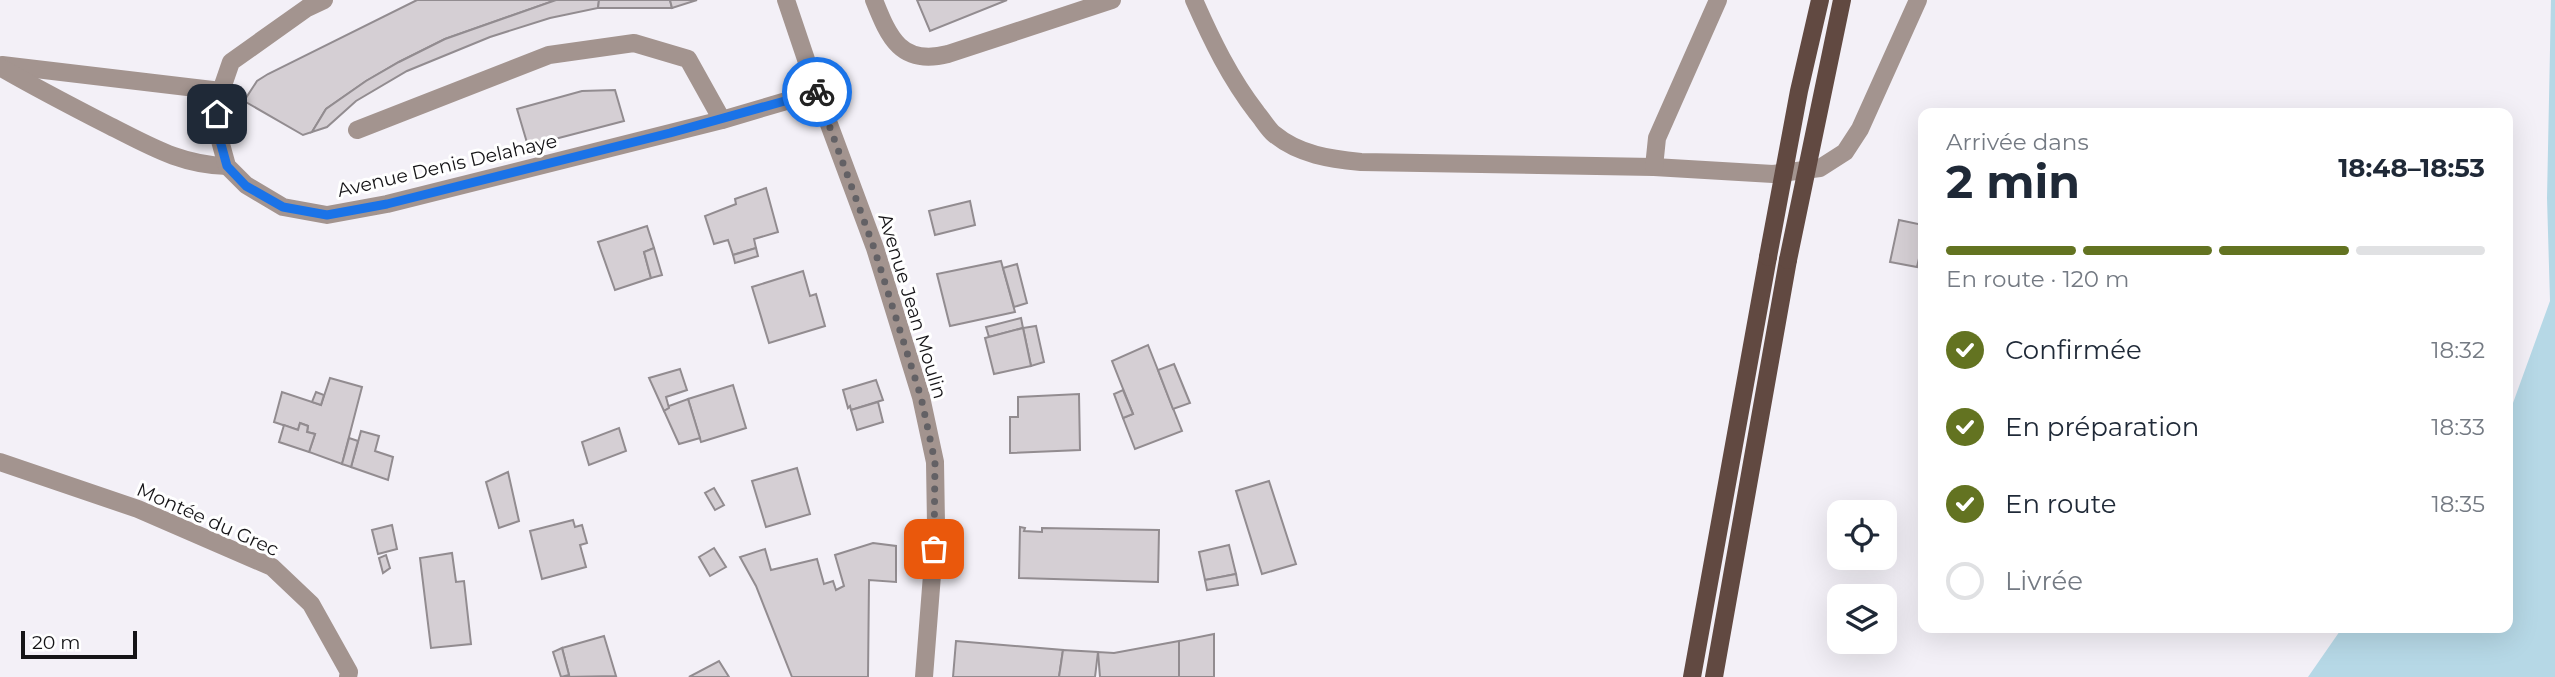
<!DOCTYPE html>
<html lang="fr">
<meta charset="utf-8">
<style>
body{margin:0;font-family:Montserrat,sans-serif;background:#f2f2f3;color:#1f2937;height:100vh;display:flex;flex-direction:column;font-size:26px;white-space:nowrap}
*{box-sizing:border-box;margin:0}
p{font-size:23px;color:#747a83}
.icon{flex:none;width:38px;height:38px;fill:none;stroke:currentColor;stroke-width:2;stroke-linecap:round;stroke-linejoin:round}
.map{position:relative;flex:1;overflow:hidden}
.sheet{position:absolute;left:1918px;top:108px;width:595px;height:525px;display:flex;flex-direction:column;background:#fff;border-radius:14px;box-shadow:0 7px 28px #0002}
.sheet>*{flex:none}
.controls{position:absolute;left:1827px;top:500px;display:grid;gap:14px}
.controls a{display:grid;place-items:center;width:70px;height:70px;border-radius:14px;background:#fff;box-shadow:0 7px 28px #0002;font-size:35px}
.scale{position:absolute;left:21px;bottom:18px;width:116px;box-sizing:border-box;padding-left:7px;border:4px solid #151417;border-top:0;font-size:19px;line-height:24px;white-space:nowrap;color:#151417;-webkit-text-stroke:5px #fff;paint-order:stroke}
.pin{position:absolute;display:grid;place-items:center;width:60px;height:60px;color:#fff;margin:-30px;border-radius:14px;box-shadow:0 4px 10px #0006}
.courier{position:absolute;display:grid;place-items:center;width:70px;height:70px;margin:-35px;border:5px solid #1a73e8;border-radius:50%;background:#fff;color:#222;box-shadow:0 2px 9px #0007}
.headline em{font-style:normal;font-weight:700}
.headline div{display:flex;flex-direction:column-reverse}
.headline{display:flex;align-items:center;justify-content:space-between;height:119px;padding:0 28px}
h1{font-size:46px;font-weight:700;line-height:52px}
.bar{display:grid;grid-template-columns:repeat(4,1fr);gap:10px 7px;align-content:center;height:84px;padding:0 28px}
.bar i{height:9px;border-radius:5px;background:#e0e1e3}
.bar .current{background:#637321}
.bar p{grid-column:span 4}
ol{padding:0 28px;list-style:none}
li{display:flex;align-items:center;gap:21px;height:77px}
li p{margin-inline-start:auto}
li .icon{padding:7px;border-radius:50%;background:#637321;color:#fff;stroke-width:4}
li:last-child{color:#747a83}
li i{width:38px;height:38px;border:4px solid #e0e1e3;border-radius:50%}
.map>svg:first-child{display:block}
.water{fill:#b6d8e6}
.building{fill:#d5cfd4;stroke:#928c90;stroke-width:2}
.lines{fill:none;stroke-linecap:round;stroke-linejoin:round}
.service{stroke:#a3948f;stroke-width:18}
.minor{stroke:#a3948f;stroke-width:18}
.tertiary{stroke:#a3948f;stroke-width:18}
.primary{stroke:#614941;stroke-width:18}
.primary-bridge{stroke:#614941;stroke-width:18}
.done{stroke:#636165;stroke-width:7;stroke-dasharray:0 12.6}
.route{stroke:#1a73e8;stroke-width:9}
.labels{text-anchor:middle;stroke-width:6;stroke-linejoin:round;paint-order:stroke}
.street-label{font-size:19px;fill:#151417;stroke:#fff}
</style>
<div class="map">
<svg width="2555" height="677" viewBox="0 0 2555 677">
<rect width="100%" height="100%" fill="#f3f0f7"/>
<polygon class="water" points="2551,0 2555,0 2555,677 2308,677 2342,628 2508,628 2508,410 2513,403 2550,301 2547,198"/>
<g class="building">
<polygon points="556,0 445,39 399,62 366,81 326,109 312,132 303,135 244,101 257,81 268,74 417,0"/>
<polygon points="556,0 599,0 598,8 550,18 490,37 407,71 356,101 327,127 312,132 326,109 366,81 399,62 445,39"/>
<polygon points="599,0 670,0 672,8 598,8"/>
<polygon points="670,0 697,0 672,8"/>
<polygon points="917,0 1007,0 930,31"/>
<polygon points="615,90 624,121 528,146 517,109 582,91"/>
<polygon points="766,188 778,232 754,239 756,248 733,255 728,240 714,244 705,216 736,204 735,199"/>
<polygon points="970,201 975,225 935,235 929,211"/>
<polygon points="1899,220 1923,225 1923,241 1917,267 1890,262"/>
<polygon points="647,226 654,248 644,252 651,278 615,290 598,242"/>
<polygon points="654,248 662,275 651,278 644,252"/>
<polygon points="756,248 758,256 735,263 733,255"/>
<polygon points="1001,261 1015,312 950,326 937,274"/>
<polygon points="1017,264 1027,303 1014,307 1003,268"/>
<polygon points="803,271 810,296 816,294 825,326 769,343 752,287"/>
<polygon points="1021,318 1023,328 989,337 986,327"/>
<polygon points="1036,326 1044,362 1031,366 1023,328"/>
<polygon points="1023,328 1031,366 994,374 985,338"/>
<polygon points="1148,345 1182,431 1135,449 1123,418 1133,414 1112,361"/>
<polygon points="1174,364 1190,403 1173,409 1158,370"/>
<polygon points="680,369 687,390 666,397 669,408 664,411 649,378"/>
<polygon points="330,378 362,387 342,464 309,452 315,434 307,432 308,426 300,423 298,430 274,422 282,392 321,405"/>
<polygon points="876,380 883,400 851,410 850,406 848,408 843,390"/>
<polygon points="733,385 746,428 701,442 688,399"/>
<polygon points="1123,390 1133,414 1123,418 1114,394"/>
<polygon points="316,392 324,395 321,405 312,402"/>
<polygon points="1079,394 1080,450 1010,453 1010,417 1018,417 1018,397"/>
<polygon points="688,399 700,438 679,444 664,411 669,408 669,406"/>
<polygon points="878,402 883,422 857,430 851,410"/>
<polygon points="300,423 308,426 307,432 315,434 309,452 279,442 284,425 298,430"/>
<polygon points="619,428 626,451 589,465 582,442"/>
<polygon points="361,431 379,436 375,451 393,457 388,480 351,467"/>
<polygon points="349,438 358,441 351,467 342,464"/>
<polygon points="797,468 810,514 766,527 752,481"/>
<polygon points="508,472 519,521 499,528 486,482"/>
<polygon points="1269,481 1296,564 1262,574 1236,491"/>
<polygon points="714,488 724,505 715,510 705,493"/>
<polygon points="573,520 575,527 582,525 587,543 580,545 586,567 542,579 530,531"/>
<polygon points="392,525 397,549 378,554 372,530"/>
<polygon points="1020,527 1025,528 1024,531 1042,532 1042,528 1159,530 1158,582 1019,578"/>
<polygon points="873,543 896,546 896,582 869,580 868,677 792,677 756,586 740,557 765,549 771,570 817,559 824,584 833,581 836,590 844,586 835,555"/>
<polygon points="1229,545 1236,574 1205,580 1199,552"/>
<polygon points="714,548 726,567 710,576 699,557"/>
<polygon points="452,553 456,582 464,581 471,644 431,648 420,558"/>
<polygon points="386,555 390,568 383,573 379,558"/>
<polygon points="1236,574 1238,585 1207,590 1205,580"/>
<polygon points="1214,634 1214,677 1179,677 1179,641"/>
<polygon points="604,636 616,676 563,677 569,675 562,648"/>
<polygon points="956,641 1063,650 1059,677 953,677"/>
<polygon points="1179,641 1179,677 1100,677 1098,652 1114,653"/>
<polygon points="562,648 569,675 561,677 553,652"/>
<polygon points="1063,650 1098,652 1095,677 1059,677"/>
<polygon points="719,661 729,677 689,677"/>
</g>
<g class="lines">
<g class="service">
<path d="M874 0C889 38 901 66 948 54L1112 0"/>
<path d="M1194 0C1212 41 1230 78 1257 113 1263 120 1268 129 1274 134 1299 155 1331 159 1361 162L1654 167 1773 174 1820 168 1845 152 1860 129 1918 0"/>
<polyline points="2,65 221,91"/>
<path d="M0 67C36 88 73 107 110 126 150 146 181 165 227 166"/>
<polyline points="357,130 549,55 634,43 688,59 722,120"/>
<polyline points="1654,167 1657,138 1718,0"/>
</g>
<g class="minor">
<polyline points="324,0 307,8 231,62 221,91 217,114 219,137 227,166 246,185 283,207 327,215 387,204 722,120 817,92"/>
<polyline points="0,462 138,509 272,567 311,604 349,672 348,677"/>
</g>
<polyline class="tertiary" points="786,0 817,92 875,248 921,397 935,462 936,524 924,677"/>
<g class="primary">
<polyline points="1692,677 1768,257"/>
<polyline points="1714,677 1788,260"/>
</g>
<g class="primary-bridge">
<polyline points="1768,257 1799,91 1820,0"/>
<polyline points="1788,260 1842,0"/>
</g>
</g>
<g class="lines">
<polyline class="done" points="817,92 874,248 921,397 935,462 934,549"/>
<polyline class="route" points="217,114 219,137 227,166 246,186 283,207 327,215 387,204 670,133 817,92"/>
</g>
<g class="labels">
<g class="street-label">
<text transform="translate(447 165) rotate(-13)" y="7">Avenue Denis Delahaye</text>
<text transform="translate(913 306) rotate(73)" y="7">Avenue Jean Moulin</text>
<text transform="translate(208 519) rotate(24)" y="7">Montée du Grec</text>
</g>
</g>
</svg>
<div class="controls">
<a><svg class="icon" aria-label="locate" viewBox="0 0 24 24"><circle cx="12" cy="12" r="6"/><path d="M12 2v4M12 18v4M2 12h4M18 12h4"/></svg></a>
<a><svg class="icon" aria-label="layers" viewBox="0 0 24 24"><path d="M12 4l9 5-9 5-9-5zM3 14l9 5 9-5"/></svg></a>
</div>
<div class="scale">20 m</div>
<div class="pin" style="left:934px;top:549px;background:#ea580c"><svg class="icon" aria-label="bag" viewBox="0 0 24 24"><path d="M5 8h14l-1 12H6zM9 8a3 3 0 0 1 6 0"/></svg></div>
<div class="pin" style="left:217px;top:114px;background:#1f2937"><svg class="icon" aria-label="home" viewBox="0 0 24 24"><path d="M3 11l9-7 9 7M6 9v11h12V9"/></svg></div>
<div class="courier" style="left:817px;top:92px"><svg class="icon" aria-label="bike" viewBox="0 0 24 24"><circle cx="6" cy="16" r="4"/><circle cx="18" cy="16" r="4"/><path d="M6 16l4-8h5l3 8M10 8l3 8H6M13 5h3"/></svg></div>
<section class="sheet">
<div class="headline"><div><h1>2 min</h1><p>Arrivée dans</p></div><em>18:48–18:53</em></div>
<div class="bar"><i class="current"></i><i class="current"></i><i class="current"></i><i></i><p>En route · 120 m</p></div>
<ol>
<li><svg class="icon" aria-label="check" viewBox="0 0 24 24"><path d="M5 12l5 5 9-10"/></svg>Confirmée<p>18:32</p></li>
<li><svg class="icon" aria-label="check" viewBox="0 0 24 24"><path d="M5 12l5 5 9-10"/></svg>En préparation<p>18:33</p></li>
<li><svg class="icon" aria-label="check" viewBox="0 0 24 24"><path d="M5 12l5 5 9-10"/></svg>En route<p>18:35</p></li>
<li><i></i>Livrée</li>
</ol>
</section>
</div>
